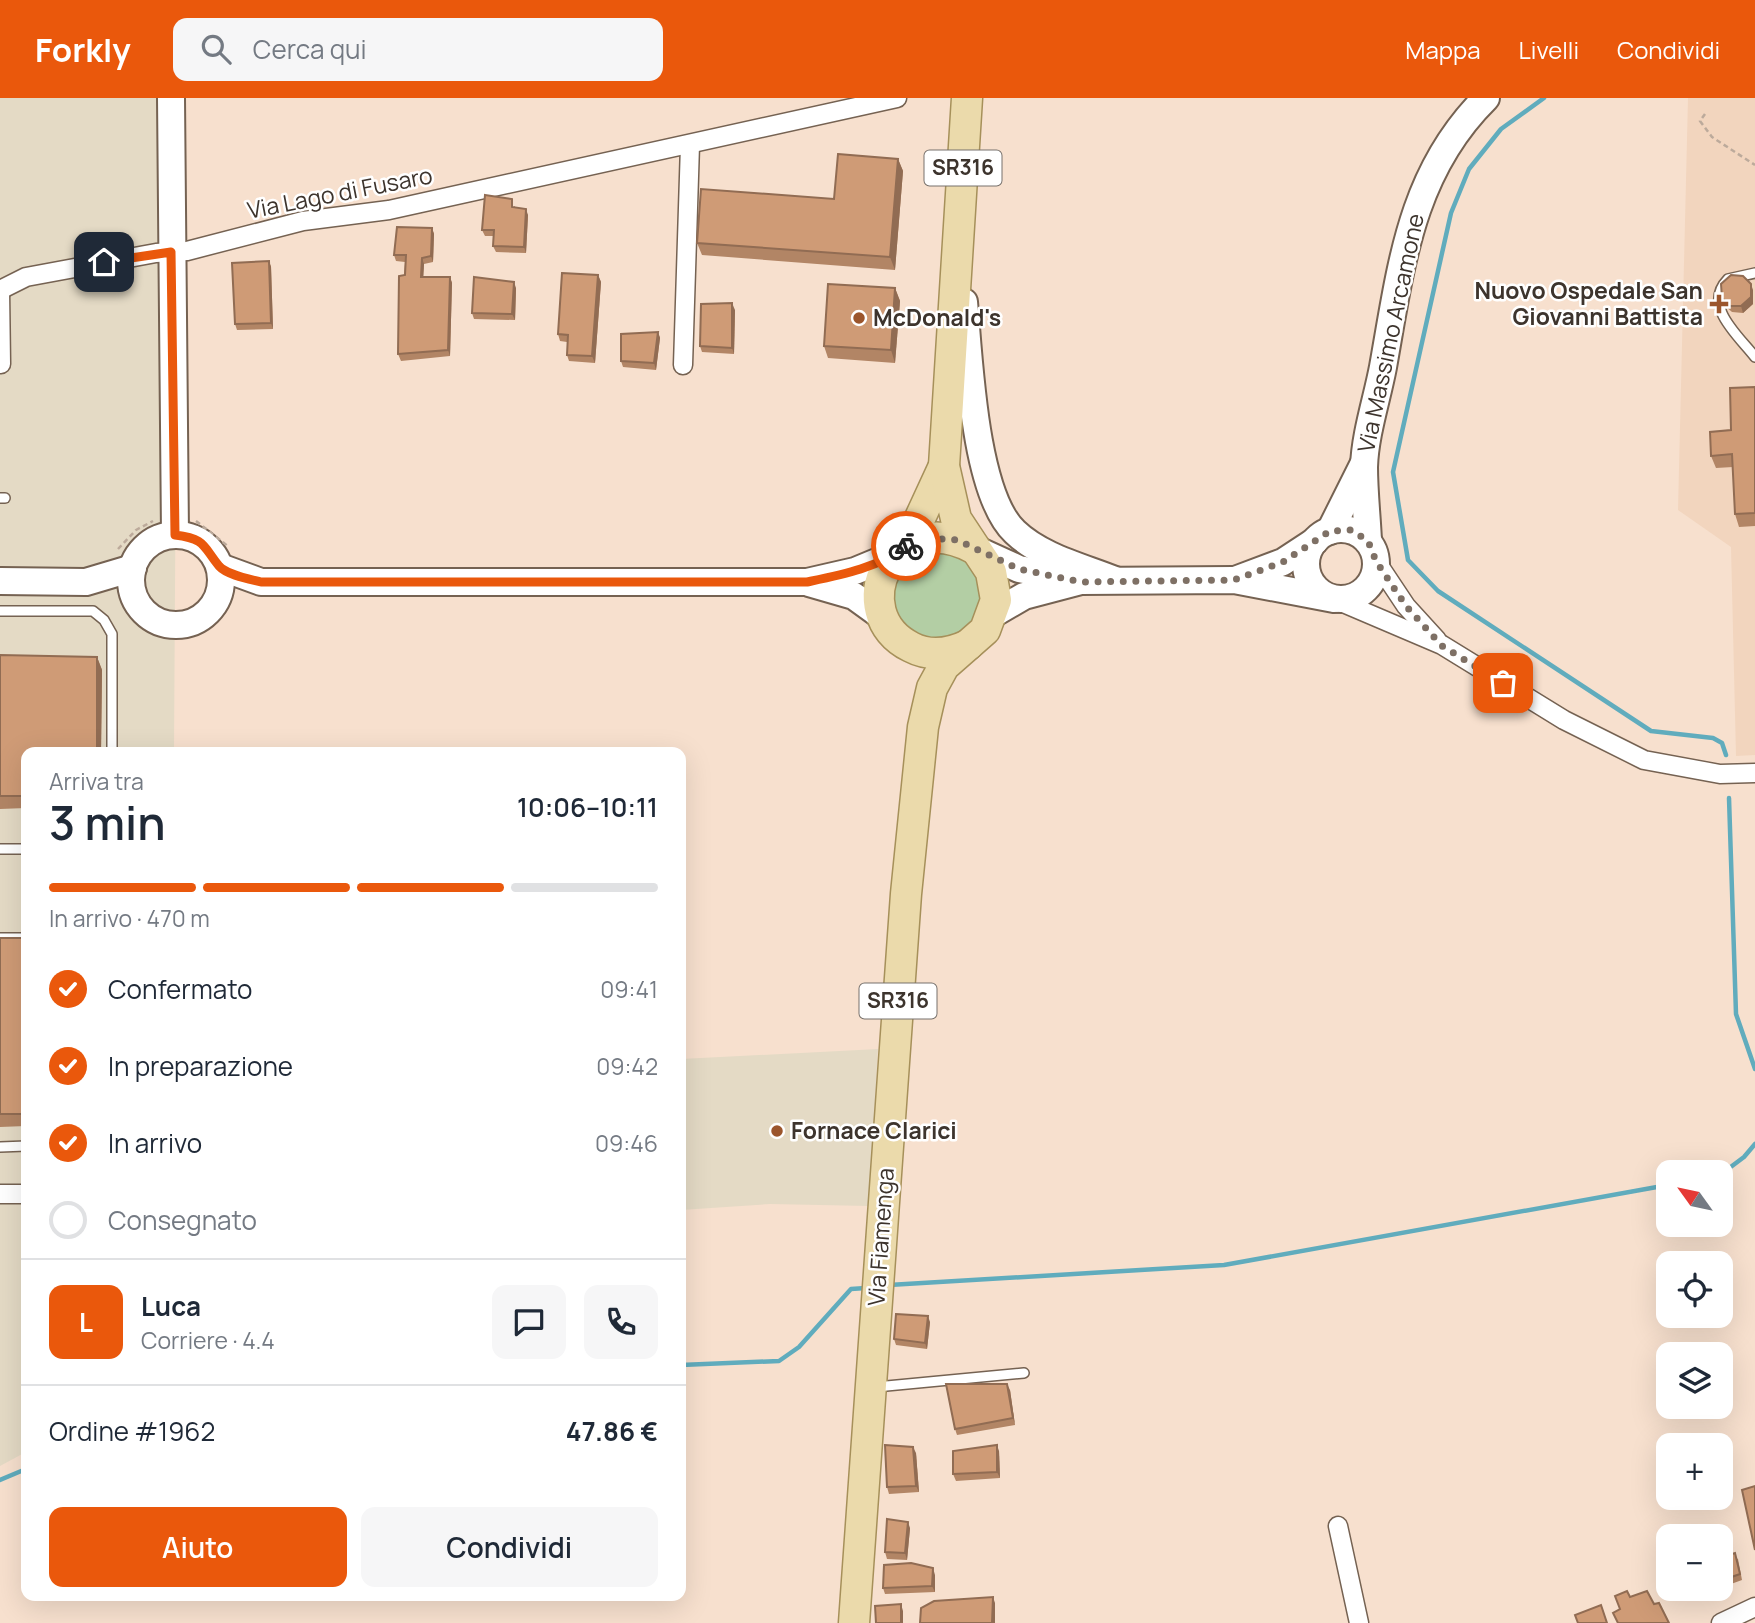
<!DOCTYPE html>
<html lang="it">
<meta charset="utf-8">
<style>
body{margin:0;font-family:Manrope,sans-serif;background:#f6f6f7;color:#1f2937;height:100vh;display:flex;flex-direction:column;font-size:26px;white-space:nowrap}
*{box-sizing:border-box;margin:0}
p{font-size:23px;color:#747a83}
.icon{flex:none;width:38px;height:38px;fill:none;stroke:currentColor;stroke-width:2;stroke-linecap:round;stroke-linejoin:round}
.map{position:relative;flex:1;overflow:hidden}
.drawer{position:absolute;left:21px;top:649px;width:665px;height:854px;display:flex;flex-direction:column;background:#fff;border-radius:14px;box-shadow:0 7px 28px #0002}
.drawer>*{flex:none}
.needle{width:46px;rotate:303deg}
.controls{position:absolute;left:1656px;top:1062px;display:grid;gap:14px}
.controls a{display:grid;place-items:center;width:77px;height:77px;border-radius:14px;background:#fff;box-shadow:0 7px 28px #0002;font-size:35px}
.pin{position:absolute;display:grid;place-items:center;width:60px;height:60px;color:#fff;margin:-30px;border-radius:14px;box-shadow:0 4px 10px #0006}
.courier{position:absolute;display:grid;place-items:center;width:70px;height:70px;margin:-35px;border:5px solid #ea580c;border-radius:50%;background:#fff;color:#222;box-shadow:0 2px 9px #0007}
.headline em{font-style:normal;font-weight:600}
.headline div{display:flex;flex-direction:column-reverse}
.headline{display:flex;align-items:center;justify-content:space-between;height:119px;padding:0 28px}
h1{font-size:46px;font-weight:600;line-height:52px}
.bar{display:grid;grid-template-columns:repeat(4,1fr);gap:10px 7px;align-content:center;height:84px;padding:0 28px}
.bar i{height:9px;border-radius:5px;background:#e0e1e3}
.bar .active{background:#ea580c}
.bar p{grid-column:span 4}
.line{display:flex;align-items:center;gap:18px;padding:0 28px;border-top:2px solid #e0e1e3}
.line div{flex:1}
.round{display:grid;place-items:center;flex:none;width:74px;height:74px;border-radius:14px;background:#f6f6f7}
ol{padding:0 28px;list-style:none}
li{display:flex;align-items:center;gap:21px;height:77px}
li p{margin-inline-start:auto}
li .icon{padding:7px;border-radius:50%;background:#ea580c;color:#fff;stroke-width:4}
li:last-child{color:#747a83}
li i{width:38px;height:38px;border:4px solid #e0e1e3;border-radius:50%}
.cta{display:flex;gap:14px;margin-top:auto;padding:14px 28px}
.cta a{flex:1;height:80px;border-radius:14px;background:#ea580c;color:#fff;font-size:28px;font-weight:600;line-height:80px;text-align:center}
.cta a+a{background:#f6f6f7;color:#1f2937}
header{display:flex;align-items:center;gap:42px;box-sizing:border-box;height:98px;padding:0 35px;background:#ea580c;color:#fff}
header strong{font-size:33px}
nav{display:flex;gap:38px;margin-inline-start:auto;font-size:24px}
.search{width:490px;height:63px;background:#f6f6f7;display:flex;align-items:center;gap:18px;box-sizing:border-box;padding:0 24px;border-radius:14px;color:#747a83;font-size:26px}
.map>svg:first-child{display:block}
.industrial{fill:#e4dac5}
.built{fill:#f2d5be}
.green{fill:#b3cea4}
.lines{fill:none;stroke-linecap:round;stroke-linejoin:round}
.stream{stroke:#60acbd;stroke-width:4.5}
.lane-casing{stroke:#756252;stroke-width:12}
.street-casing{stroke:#756252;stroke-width:21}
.secondary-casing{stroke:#756252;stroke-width:30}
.primary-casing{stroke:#a6905a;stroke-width:33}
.path{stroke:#bcaa9b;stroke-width:2.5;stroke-dasharray:5 3.5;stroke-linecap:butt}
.lane{stroke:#fff;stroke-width:9}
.street{stroke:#fff;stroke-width:18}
.secondary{stroke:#fff;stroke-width:26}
.primary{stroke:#ebdaab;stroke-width:30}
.wall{fill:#b28565}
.shaded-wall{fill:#916c53}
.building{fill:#cf9b76;stroke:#916c53;stroke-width:2}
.done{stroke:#7e7065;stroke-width:7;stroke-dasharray:0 12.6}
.route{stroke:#ea580c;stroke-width:9}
.poi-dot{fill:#9b552c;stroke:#fff;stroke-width:2.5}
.labels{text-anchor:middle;stroke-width:5;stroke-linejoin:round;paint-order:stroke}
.shield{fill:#fff;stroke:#77716c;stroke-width:2}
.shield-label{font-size:21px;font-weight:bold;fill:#3d342d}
.street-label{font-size:23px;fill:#3d342d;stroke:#fff}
.poi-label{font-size:23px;font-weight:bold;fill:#3d342d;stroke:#fff;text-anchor:start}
</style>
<header>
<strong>Forkly</strong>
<div class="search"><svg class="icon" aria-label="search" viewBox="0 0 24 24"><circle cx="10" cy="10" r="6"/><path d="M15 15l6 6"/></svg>Cerca qui</div>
<nav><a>Mappa</a><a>Livelli</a><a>Condividi</a></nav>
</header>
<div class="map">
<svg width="1755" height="1525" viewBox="0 0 1755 1525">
<rect width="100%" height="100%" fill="#f7e0ce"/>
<g class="industrial">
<polygon points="0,0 178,0 174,654 26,654 26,1354 0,1368"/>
<polygon points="878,951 869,1108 770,1106 681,1112 681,961"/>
</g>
<polygon class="built" points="1688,0 1755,0 1755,657 1736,658 1731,449 1678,412"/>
<polygon class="green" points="940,449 978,469 986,501 966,537 923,543 893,515 891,487 903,463"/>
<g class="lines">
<g class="stream">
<polyline points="1544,0 1501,31 1469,71 1451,115 1393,374 1408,462 1438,493 1651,633 1713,640 1722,645 1726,657"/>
<polyline points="1729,700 1736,916 1755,971"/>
<polyline points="1720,1077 1744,1059 1755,1046"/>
<polyline points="889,1187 1224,1167 1668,1087"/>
<polyline points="681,1267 779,1263 799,1249 851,1191 866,1190"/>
<polyline points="0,1382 26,1371"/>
</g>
<defs>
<g id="lane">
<path d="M1755 175 1728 181C1702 208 1738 237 1755 259"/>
<polyline points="0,400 5,400"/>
<polyline points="0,513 93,513 104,522 112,536 112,654"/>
<polyline points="0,751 26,751"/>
<polyline points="0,840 26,840"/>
<polyline points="0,1049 26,1048"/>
<polyline points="876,1289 1024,1275"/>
</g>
<g id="street">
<polyline points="0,192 26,179 156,155 187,153 303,123 389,112 897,0"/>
<polyline points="0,192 1,266"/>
<polyline points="683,267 690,47"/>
<polyline points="1376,463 1406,508 1437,542"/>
<polyline points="1334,501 1442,547 1564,622 1644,662 1720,676 1755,675"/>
<polyline points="0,1096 26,1096"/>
<polyline points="1338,1428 1359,1525"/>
<polyline points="1721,1525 1755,1509"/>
</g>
<g id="secondary">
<polyline points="171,0 175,437"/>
<path d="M964 204C969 259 974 396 1015 434 1041 459 1083 469 1115 482"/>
<circle cx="1341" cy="466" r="35"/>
<polyline points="1330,433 1363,367"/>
<circle cx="176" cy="482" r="45"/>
<path d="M1368 443C1367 419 1364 394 1364 369 1365 336 1377 301 1383 269 1401 169 1410 75 1486 0"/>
<polyline points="973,450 1019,471 1076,482"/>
<polyline points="220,469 261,484 807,484 855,473 896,456"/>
<polyline points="1235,482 1283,464 1315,443"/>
<polyline points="0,483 86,484 133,470"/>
<polyline points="809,485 854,498 883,519"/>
<polyline points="993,516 1024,498 1081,483 1234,482 1334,501"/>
</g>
<g id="primary">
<polyline points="908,446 944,368"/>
<path d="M968 547C949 556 930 559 911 549 843 515 892 406 973 450"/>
<polyline points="854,1525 906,796 923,629 932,590 944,568 985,532 996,502 991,474 956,421 944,368 967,0"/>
</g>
</defs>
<use href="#lane" class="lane-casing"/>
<use href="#street" class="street-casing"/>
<use href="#secondary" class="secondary-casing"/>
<use href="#primary" class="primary-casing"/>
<g class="path">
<polyline points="1705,16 1700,23 1712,39 1755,67"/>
<polyline points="196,423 229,449"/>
<polyline points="118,451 136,432 153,423"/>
</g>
<use href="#lane" class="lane"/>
<use href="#street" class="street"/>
<use href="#secondary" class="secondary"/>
<use href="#primary" class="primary"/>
</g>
<g class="wall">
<polygon points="898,61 903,73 895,172 702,157 697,145 834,101"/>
<polygon points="515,108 515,109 528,117 526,155 496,154 493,148 494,138 485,138 482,132"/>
<polygon points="432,130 434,136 433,164 424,166 423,179 450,179 452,185 450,258 401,263 398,256 405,164 396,163 394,157"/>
<polygon points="269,163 271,169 273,231 237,232 235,226"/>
<polygon points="598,177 601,184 595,265 569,263 567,257 567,244 560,243 558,236"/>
<polygon points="516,190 515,222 474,221 472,215"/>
<polygon points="895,190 900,203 895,265 828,260 824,248"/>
<polygon points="1753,192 1753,206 1743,215 1732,214 1724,207 1722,200"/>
<polygon points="735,212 734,256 702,254 700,248"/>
<polygon points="658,234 660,240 656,272 623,269 621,263"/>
<polygon points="1755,289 1755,428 1739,429 1735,416 1733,369 1716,370 1711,358 1731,332"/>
<polygon points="0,557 97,559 102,572 101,654 26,654 26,710 0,711"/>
<polygon points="0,840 26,840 26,1028 0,1029"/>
<polygon points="930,1224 927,1251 896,1247 894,1241"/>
<polygon points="1010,1292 1015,1327 957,1337 955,1331"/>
<polygon points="999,1353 1000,1380 956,1383 953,1376"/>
<polygon points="916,1355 919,1394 889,1396 887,1389"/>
<polygon points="910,1430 907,1462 887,1461 885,1454"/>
<polygon points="1720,1443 1729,1457 1738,1461 1742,1482 1720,1490"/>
<polygon points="935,1477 935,1494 885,1496 883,1490"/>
</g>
<g class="shaded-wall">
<polygon points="898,61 903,73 895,172 890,159"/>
<polygon points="526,111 528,117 526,155 524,149"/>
<polygon points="432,130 434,136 433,164 431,158"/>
<polygon points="422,160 424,166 423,185 421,179"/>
<polygon points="269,163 271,169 273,231 271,225"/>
<polygon points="598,177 601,184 595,265 592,258"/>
<polygon points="450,179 452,185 450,258 448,252"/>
<polygon points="514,184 516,190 515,222 512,216"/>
<polygon points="1751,186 1753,192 1753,206 1743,215 1741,208"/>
<polygon points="895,190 900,203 895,265 891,252"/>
<polygon points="732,205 735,212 734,256 732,250"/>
<polygon points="658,234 660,240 656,272 654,265"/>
<polygon points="97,559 102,572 101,654 97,654"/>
<polygon points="928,1218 930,1224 927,1251 925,1245"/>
<polygon points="1007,1286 1010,1292 1015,1327 1013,1320"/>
<polygon points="997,1347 999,1353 1000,1380 997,1374"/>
<polygon points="913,1349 916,1355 919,1394 916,1388"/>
<polygon points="908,1424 910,1430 907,1462 905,1455"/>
<polygon points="933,1470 935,1477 935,1494 932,1488"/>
<polygon points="993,1499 995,1505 995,1525 992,1525"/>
<polygon points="901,1506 903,1513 903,1525 901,1525"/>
</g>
<g class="building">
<polygon points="838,56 898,61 890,159 697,145 701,91 834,101"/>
<polygon points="485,97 512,101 512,109 526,111 524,149 493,148 494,132 482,132"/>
<polygon points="397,129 432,130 431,158 422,160 421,179 450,179 448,252 398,256 399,178 405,177 406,157 394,157"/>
<polygon points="269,163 271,225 235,226 232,165"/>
<polygon points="562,175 598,177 592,258 567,257 568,237 558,236"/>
<polygon points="1731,177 1743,178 1751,186 1751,199 1741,208 1730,208 1722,200 1721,186"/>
<polygon points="474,179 514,184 512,216 472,215"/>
<polygon points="828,186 895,190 891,252 824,248"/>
<polygon points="732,205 732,250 700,248 701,206"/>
<polygon points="658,234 654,265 621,263 621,236"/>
<polygon points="1755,289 1755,415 1735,416 1732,356 1711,358 1710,334 1731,332 1730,290"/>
<polygon points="0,557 97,559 97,654 26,654 26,698 0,698"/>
<rect x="0" y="840" width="26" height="176"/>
<polygon points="896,1216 928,1218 925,1245 894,1241"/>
<polygon points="946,1286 1007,1286 1013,1320 955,1331"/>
<polygon points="885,1347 913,1349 916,1388 887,1389"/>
<polygon points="997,1347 997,1374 953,1376 953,1353"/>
<polygon points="1755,1388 1755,1452 1742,1392"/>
<polygon points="887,1421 908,1424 905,1455 885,1454"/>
<polygon points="1720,1443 1724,1443 1729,1457 1735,1455 1740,1476 1720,1483"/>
<polygon points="911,1465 933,1470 932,1488 883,1490 884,1467"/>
<polygon points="1627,1493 1630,1499 1647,1493 1654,1506 1659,1505 1669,1525 1618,1525 1613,1515 1620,1511 1615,1498"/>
<polygon points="993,1499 992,1525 920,1525 921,1510 934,1503"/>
<polygon points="901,1506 901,1525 876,1525 875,1508"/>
<polygon points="1601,1507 1607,1525 1578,1525 1575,1517"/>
</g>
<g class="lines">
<polyline class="done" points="906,448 924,440 957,442 1019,471 1081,484 1234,482 1283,464 1330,433 1351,432 1368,443 1376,463 1406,508 1442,548 1503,585"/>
<path class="route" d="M104 164 171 154 175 437C206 441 202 447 219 468 227 477 249 481 261 484H807C841 477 878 470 906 448"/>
</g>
<g class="poi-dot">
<path d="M1715.5 195.5h7v7h7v7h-7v7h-7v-7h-7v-7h7z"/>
<circle cx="859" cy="220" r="7"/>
<circle cx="777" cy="1033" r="7"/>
</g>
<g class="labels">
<g class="shield">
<rect x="924.5" y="52.5" width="77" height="35" rx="5"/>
<rect x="859.5" y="885.5" width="77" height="35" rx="5"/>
</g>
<g class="shield-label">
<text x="963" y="77">SR316</text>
<text x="898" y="910">SR316</text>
</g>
<g class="street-label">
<text transform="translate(340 95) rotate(-11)" y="8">Via Lago di Fusaro</text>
<text transform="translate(1391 235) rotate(-78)" y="8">Via Massimo Arcamone</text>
<text transform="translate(881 1139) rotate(-86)" y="8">Via Fiamenga</text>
</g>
<g class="poi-label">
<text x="1703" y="201" text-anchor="end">Nuovo Ospedale San<tspan x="1703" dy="26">Giovanni Battista</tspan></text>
<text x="873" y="228">McDonald's</text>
<text x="791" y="1041">Fornace Clarici</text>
</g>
</g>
</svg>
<div class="controls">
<a><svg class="needle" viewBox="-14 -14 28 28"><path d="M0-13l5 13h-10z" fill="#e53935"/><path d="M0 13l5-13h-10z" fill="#747a83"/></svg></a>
<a><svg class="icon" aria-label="locate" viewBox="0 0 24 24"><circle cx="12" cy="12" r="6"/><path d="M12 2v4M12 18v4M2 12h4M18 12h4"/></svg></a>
<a><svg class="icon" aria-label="layers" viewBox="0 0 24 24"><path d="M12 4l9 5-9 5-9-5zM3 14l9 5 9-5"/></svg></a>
<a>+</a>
<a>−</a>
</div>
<div class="pin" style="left:1503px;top:585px;background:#ea580c"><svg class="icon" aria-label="bag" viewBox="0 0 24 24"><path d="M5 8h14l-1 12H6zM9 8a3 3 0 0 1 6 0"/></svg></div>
<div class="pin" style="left:104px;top:164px;background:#1f2937"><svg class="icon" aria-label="home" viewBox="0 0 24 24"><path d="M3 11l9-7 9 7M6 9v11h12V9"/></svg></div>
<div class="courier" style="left:906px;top:448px"><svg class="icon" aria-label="bike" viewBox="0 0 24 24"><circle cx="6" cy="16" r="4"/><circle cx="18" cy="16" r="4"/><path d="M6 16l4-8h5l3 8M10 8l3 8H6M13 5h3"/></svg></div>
<section class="drawer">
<div class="headline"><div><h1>3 min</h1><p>Arriva tra</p></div><em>10:06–10:11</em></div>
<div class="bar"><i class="active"></i><i class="active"></i><i class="active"></i><i></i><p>In arrivo · 470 m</p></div>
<ol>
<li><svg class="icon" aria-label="check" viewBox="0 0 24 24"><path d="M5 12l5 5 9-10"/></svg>Confermato<p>09:41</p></li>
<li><svg class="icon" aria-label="check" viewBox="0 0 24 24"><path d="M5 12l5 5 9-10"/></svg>In preparazione<p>09:42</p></li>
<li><svg class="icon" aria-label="check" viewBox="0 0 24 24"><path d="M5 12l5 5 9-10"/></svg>In arrivo<p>09:46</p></li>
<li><i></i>Consegnato</li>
</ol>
<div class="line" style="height:126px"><b class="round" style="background:#ea580c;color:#fff">L</b><div><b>Luca</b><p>Corriere · 4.4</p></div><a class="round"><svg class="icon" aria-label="chat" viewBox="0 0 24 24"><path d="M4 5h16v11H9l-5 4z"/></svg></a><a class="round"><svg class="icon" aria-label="phone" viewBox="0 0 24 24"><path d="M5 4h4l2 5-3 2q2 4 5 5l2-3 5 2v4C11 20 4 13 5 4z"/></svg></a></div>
<div class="line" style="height:91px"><div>Ordine #1962</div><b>47.86 €</b></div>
<div class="cta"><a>Aiuto</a><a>Condividi</a></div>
</section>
</div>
